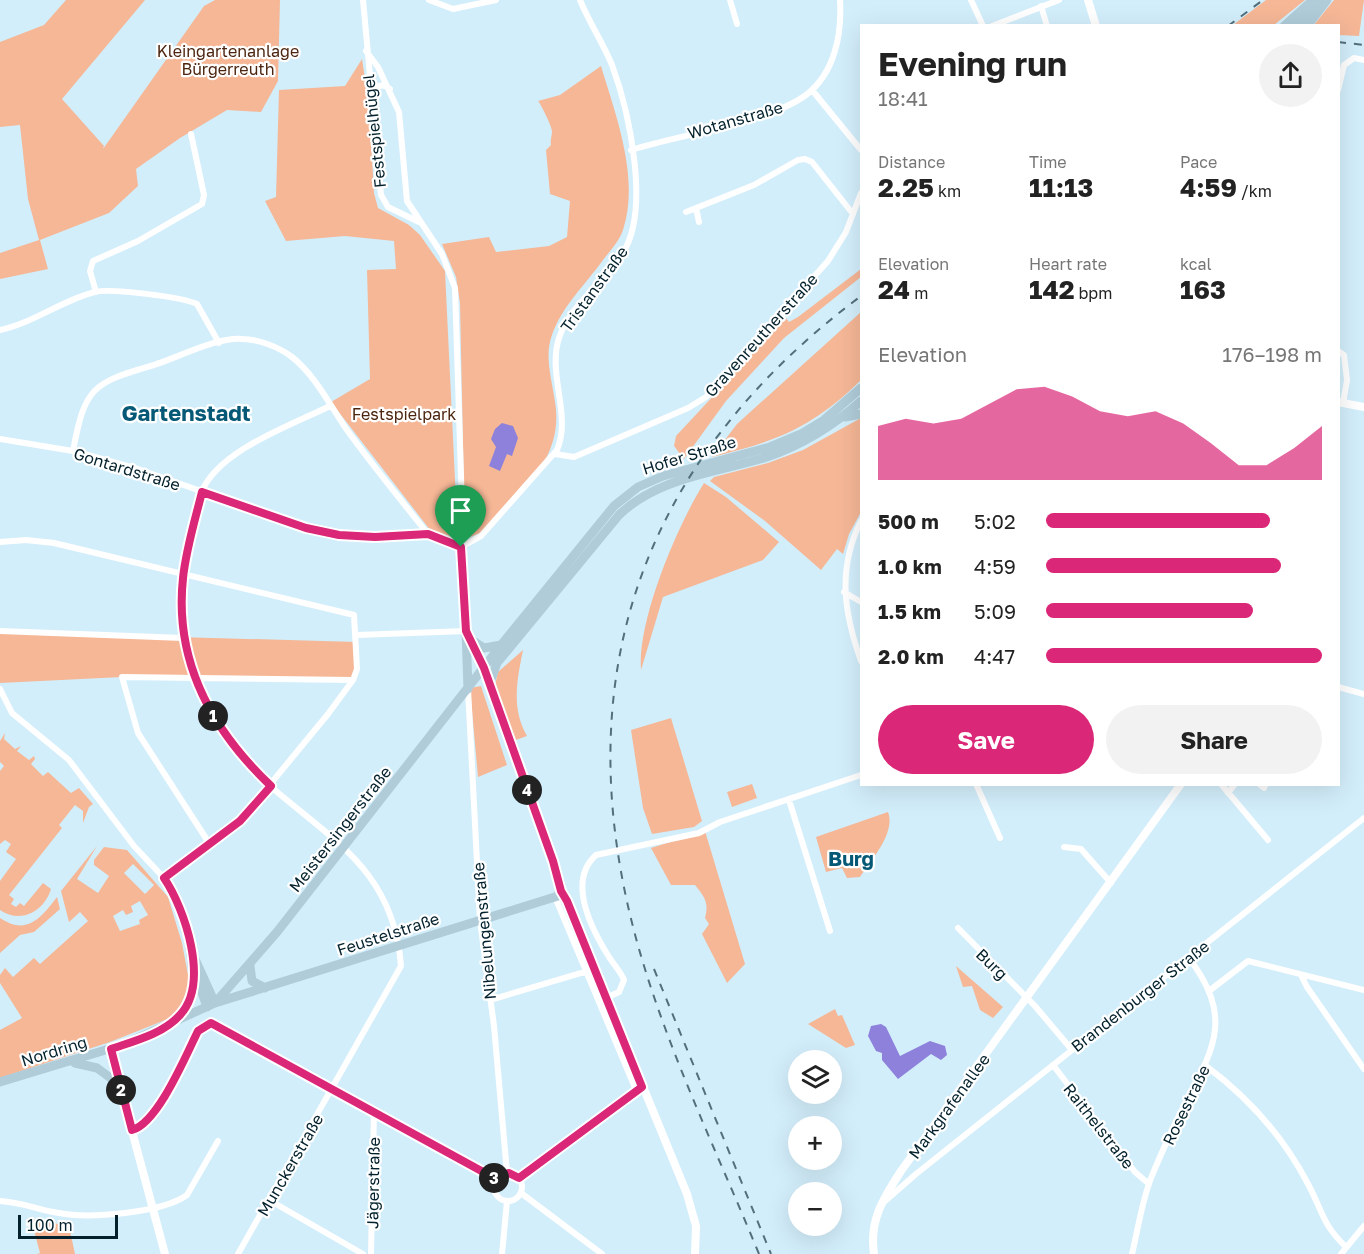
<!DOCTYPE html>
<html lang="en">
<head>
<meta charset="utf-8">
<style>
	:root { --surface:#fff; --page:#f2f2f2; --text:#222; --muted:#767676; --accent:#db2777 }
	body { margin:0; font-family:"Golos Text",sans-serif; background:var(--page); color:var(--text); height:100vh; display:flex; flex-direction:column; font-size:22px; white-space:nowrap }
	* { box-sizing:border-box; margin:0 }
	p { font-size:20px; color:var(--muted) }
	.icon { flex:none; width:33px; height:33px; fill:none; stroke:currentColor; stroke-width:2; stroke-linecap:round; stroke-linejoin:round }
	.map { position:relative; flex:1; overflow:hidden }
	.sheet { position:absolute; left:860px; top:24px; width:480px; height:762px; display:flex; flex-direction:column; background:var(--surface); border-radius:0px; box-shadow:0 6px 24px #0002 }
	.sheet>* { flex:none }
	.tools { position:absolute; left:788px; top:1050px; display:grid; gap:12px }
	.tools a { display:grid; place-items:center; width:54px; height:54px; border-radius:50%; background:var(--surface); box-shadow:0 6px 24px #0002; font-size:30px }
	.scale { position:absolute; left:18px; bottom:15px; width:100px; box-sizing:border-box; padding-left:6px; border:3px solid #03212d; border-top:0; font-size:16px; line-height:21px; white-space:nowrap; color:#03212d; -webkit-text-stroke:4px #fff; paint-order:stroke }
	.pin { position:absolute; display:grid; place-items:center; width:51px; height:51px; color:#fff; margin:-62px -26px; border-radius:50% 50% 50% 0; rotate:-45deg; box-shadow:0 0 6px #0007 }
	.pin .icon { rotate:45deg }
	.km { position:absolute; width:30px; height:30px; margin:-15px; border-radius:50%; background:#222; color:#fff; font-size:16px; line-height:30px; text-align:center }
	.round { display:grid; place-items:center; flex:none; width:63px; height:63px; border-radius:32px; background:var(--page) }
	.head { display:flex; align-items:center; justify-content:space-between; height:102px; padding:0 18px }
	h1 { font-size:33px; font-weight:700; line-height:45px }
	.stats { display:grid; grid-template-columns:repeat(3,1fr); gap:9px; height:102px; padding:6px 18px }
	.stats div { display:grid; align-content:center }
	.stats b { font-size:26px; font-weight:700 }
	.stats small { font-size:16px; font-weight:400 }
	.stats p { font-size:16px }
	.chart { height:168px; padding:12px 18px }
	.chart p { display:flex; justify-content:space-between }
	.chart svg { width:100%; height:108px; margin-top:6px; fill:var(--accent); opacity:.7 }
	.button { display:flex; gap:12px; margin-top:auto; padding:12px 18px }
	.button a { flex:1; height:69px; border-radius:36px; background:var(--accent); color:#fff; font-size:24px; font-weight:700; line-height:69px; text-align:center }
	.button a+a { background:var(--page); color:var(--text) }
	ul { padding:0 18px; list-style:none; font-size:20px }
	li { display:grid; grid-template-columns:96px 72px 1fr; align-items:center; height:45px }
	li i { height:15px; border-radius:8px; background:var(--accent) }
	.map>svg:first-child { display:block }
</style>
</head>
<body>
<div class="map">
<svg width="1364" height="1254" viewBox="0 0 1364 1254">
	<rect width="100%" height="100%" fill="#d3eefb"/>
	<path fill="#f5b796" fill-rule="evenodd" d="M 66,0 L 145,0 L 62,99 L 104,146 L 103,149 L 204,6 L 215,0 L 280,0 L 278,81 L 261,112 L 227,110 L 180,138 L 136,169 L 138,186 L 109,213 L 40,240 L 48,269 L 0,279 L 0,253 L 39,240 L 28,199 L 20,125 L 0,127 L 0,42 L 44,25 Z
		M 1266,0 L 1305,0 L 1274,25 L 1233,25 Z
		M 1334,0 L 1364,0 L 1359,36 L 1338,35 L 1338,26 L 1313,26 Z
		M 362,59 L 369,106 L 374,193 L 378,208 L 409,225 L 420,235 L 445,271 L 458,542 L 434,535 L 331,402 L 370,379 L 367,270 L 396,269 L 394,241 L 345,236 L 286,241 L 265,201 L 276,197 L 279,90 L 345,86 Z
		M 601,66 C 616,116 640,178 623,230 C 620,240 610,251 603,260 C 586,284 562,306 552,335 C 544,356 552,380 555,402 C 565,461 517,495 480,533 L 465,539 L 460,303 L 456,277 L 442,244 L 489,237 L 496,252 L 549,246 L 567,237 L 570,201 L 550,194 L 546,150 L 551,145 C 550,140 552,136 552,131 C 552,127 541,104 538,101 L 560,95 Z
		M 861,269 L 861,277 L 784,338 L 726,401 L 684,459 L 674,446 L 676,436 L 786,318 L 789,322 L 798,317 Z
		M 861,312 L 861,380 C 812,428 777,441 712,457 L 737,424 Z
		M 861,418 L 861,512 L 849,534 L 843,554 L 837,549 L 821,570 L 765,521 L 710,481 L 714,477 L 768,463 L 803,450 Z
		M 704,483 L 726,497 L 779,542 L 763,560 L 663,597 L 641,670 C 637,621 677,526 704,483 Z
		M 0,632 L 357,642 L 357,669 L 353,679 L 122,677 L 0,683 Z
		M 523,650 C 517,680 511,708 527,736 L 513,741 L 494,689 L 498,672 Z
		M 481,686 L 507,765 L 478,777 L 470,688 Z
		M 671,718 L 702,821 L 694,827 L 652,834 L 643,808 L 631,730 Z
		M 5,733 L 4,739 L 15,749 L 21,746 L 17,751 L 29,760 L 34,756 L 35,759 L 31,764 L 43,776 L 48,772 L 71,793 L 79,788 L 93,804 L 89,807 L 83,823 L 83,811 L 75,805 L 59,825 L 62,828 L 9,895 L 14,899 L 11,904 L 16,907 L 20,903 L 24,906 L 43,883 L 51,889 C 44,912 20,924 0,910 L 0,881 L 16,859 L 6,852 L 11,844 L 5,840 L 0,844 L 0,771 L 4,766 L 0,762 L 0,741 Z
		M 752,784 L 757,798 L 732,807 L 727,792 Z
		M 888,812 C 896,833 871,860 860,877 L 847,878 L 842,868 L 826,872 L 816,837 Z
		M 705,831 L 745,964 L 727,983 L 702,934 L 709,924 L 705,918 C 709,903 705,897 695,885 L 671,885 L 651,848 Z
		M 97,846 L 77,879 L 98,893 L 109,876 L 94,865 L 94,860 L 104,847 L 127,850 L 168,897 L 182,943 L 188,975 L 189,997 L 173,1017 L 110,1042 L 0,1078 L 0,1030 L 22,1018 L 0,983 L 0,975 L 5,968 L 13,977 L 34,958 L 40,964 L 88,921 L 80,912 L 69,922 L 61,891 ZM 133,864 L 154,885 L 145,894 L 124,873 ZM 140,901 L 148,915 L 139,920 L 140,924 L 120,931 L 113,916 L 123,910 L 126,915 L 133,912 L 131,906 Z
		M 57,897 L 60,909 L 34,932 L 20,935 L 0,953 L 0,918 C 27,936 41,918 57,897 Z
		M 956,966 L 1003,1007 L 993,1018 L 980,1010 L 972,986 L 963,987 Z
		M 835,1009 L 838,1016 L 842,1015 L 855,1045 L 846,1048 L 808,1024 Z
		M 31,1219 L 69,1226 L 75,1254 L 37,1254 L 40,1253 Z"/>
	<path fill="#8e81dc" d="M 502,423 L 513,426 L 518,438 L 512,456 L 507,454 L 500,471 L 489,466 L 496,447 L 491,439 L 495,429 Z
		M 881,1024 L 886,1027 L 900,1056 L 930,1041 L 945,1046 L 947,1055 L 941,1060 L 931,1054 L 898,1079 L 882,1060 L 882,1053 L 876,1051 L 868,1036 L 871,1026 Z"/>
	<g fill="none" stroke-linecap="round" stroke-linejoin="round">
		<path stroke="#fff" stroke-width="6" d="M 363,0 L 381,195 L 388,207 L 419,222
			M 429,0 L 453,9 L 496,0
			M 730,0 L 737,24
			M 971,0 L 983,26
			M 1041,6 L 1047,26
			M 992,26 L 1059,0
			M 371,88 L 384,85 L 390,89
			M 812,90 L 861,150
			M 1338,90 L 1344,65 L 1354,58 L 1364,60
			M 631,150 C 678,135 770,122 806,95 C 835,73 842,34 840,0
			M 696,208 L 699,222
			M 686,212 L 754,185 L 798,160 L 805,159 L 812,162 L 853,214
			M 96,292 L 90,271 L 93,261 L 138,241 L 202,204 L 204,195 L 191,134
			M 0,330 C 34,323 62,300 95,292 C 111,288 182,297 197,304 L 219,343
			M 1338,351 L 1344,355 L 1347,380 L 1343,403
			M 0,439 L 73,451 L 138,469 L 306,528 L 339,535 L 375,537 L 428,534 L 461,547
			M 73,451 C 85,387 92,383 154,365 C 179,357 217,337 242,339 C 258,339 279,347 292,357 C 315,375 331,407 347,430 C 373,466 401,500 428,534
			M 555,454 L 574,457 L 688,408 L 706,397 L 828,261 L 846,232 L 861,193
			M 861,521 C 837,569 844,613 861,661
			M 0,542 L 26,540 L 54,543 L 354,615 L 357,669 L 353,680 L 328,714 L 240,821 L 164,878
			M 461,547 L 481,536 L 557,450 C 572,415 547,375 559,338 C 570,304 606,282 624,251 C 650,207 629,111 612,65 C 603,43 589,22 580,0
			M 844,592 L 861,602
			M 0,631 L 183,638
			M 357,635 L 466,631 L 455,288 L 442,254 L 407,201 L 399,112 L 378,67 L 366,51
			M 1338,687 L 1364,694
			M 0,689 L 12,713 L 69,760 L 134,846 L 164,878 L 174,894 L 189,941
			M 468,689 L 480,920 L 494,1026 L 507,1173
			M 976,784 L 1000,838
			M 1221,784 L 1268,840
			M 1259,784 L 1264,788 L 1266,784
			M 1228,793 L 1235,784
			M 789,800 L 830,931
			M 209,843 L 138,733 L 122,677 L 353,680
			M 1064,847 L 1081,849 L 1111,883
			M 555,897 L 636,1090
			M 958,928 L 1035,1006 L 1072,1050
			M 1301,975 L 1307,987 L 1364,1069
			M 1209,991 L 1248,961 L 1364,990
			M 606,998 L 619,992 L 624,980 C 621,972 614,965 609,957 C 592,930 566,882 596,855 L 699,833 L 720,822 L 861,775
			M 490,1000 L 594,969
			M 1053,1065 L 1135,1172 L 1149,1184
			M 1206,1066 C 1249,1098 1283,1136 1308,1184 C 1323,1212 1322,1224 1346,1247
			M 132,1130 C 158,1123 185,1055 199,1031 L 211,1023 L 496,1179
			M494 1187a14 14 0 1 1 28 0a14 14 0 1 1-28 0Z
			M 519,1178 L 639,1089
			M 521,1193 L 602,1254
			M 269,1200 L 363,1254
			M 0,1201 C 21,1202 39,1210 59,1213 C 89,1219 162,1213 187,1195 L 218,1141
			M 884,1202 L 916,1174 L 1364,818
			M 238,1254 L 401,966 C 394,872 334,841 270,786 C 206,729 168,645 187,559 C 191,538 194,513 201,493 C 218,450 292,425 330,406
			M 371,1254 L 374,1112
			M 502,1254 L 507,1201
			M 1132,1254 C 1138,1229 1142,1201 1151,1178 C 1161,1154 1172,1129 1184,1106 C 1214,1048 1234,1018 1189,958
			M 1341,1254 L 1364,1226"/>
		<path stroke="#fff" stroke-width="8" d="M 1088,0 L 1096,26
			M 1338,402 L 1364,407
			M 561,891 L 567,901 L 687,1194 L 696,1226 L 695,1254
			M 110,1049 L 165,1254
			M 874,1254 C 869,1220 883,1199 901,1171 L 1181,784"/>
		<path stroke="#b0ccd9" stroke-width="9" d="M 1284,26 L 1313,0
			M 1296,26 L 1320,0
			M 1307,26 L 1327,0
			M 845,417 L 861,414
			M 466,631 L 468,689
			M 473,641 L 484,648 L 501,645
			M 490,682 L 497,663 L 619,515 C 658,477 716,473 767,457 C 803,445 833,426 861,401
			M 195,959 L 215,1003
			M 250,966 L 252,981 L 265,988
			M 197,978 L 207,1007
			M 215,1003 L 277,932 L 502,644 L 614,506 L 638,487 L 663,476 L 770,447 L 801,434 L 824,420 L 861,388
			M 173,1021 C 200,998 193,972 189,941
			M 75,1063 L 97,1068 L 120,1085
			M 0,1082 L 122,1045 L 215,1003 L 558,896 L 561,885 L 553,861 L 484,668 L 466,631"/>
		<path stroke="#526f7c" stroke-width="2" stroke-dasharray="8 8" stroke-linecap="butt" d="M 1228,26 L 1263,0
			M 1338,42 L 1364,45
			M 654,969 L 771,1254
			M 759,1254 C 718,1154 669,1054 639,949 C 563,682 639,462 861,296"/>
	</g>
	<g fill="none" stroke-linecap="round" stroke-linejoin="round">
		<g stroke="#fff" stroke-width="12">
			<path id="route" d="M 202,492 L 306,528 L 339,535 L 375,537 L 428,534 L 461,547 L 466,631 L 484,668 L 553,861 L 561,891 L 567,901 L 642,1087 L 519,1178 L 509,1173 L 496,1179 L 211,1023 L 198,1031 C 186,1055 158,1123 132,1130 L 111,1049 C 134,1041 163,1034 180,1015 C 210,983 185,909 164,878 L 240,821 L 271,786 C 212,730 174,661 183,578 C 186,549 195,520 202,492 Z"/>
		</g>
		<use href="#route" stroke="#db2777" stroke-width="8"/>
	</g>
	<g text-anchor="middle" stroke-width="4.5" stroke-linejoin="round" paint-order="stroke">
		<g font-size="16" fill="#4b250f" stroke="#fff">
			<text x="228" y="57">Kleingartenanlage<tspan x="228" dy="18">Bürgerreuth</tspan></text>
			<text x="404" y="420">Festspielpark</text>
		</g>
		<g font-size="16" fill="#03212d" stroke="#fff">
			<text transform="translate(735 120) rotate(-16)" y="6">Wotanstraße</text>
			<text transform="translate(374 131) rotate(-96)" y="6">Festspielhügel</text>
			<text transform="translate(594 289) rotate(-54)" y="6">Tristanstraße</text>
			<text transform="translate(761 335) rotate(-48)" y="6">Gravenreutherstraße</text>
			<text transform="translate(689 455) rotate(-17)" y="6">Hofer Straße</text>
			<text transform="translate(127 469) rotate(17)" y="6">Gontardstraße</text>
			<text transform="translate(340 829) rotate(-52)" y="6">Meistersingerstraße</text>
			<text transform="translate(484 931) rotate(-95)" y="6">Nibelungenstraße</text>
			<text transform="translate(388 934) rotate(-18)" y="6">Feustelstraße</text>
			<text transform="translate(992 964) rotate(44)" y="6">Burg</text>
			<text transform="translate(1140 996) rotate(-38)" y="6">Brandenburger Straße</text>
			<text transform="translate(54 1051) rotate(-17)" y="6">Nordring</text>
			<text transform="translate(1186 1105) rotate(-64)" y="6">Rosestraße</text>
			<text transform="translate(949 1106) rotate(-54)" y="6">Markgrafenallee</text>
			<text transform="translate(1099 1126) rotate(52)" y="6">Raithelstraße</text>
			<text transform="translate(290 1165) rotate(-60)" y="6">Munckerstraße</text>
			<text transform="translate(373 1183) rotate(-89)" y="6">Jägerstraße</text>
		</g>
		<g font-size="20" font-weight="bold" fill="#055976" stroke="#fff">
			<text x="851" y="866">Burg</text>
		</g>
		<g font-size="22" font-weight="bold" fill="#055976" stroke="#fff">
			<text x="186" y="421">Gartenstadt</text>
		</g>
	</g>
</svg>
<div class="tools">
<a><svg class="icon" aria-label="layers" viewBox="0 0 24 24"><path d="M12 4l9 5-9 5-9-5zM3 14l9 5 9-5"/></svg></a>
<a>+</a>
<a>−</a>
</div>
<div class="scale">100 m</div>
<div class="pin" style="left:461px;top:547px;background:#1e9e55"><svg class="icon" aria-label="arrive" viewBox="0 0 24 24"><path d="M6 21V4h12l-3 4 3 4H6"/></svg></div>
<b class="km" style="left:213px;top:716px">1</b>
<b class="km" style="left:121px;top:1090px">2</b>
<b class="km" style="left:494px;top:1178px">3</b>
<b class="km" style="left:527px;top:790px">4</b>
<section class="sheet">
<div class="head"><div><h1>Evening run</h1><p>18:41</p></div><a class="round"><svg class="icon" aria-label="share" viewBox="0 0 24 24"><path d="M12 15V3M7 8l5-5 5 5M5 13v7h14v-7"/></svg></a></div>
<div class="stats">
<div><p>Distance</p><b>2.25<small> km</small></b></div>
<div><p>Time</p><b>11:13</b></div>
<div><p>Pace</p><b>4:59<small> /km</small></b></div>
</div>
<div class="stats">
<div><p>Elevation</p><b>24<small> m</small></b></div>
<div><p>Heart rate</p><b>142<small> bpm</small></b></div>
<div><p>kcal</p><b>163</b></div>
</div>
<div class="chart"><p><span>Elevation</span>176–198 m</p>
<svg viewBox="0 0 160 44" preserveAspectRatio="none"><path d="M0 44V22L10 19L20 21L30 19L40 13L50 7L60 6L70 10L80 16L90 18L100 16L110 21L120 29L130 38L140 38L150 31L160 22V44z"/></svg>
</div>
<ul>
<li><b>500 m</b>5:02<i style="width:81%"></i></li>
<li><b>1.0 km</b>4:59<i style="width:85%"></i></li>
<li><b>1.5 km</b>5:09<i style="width:75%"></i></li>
<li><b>2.0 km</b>4:47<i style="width:100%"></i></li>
</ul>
<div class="button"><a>Save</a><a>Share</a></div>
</section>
</div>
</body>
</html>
